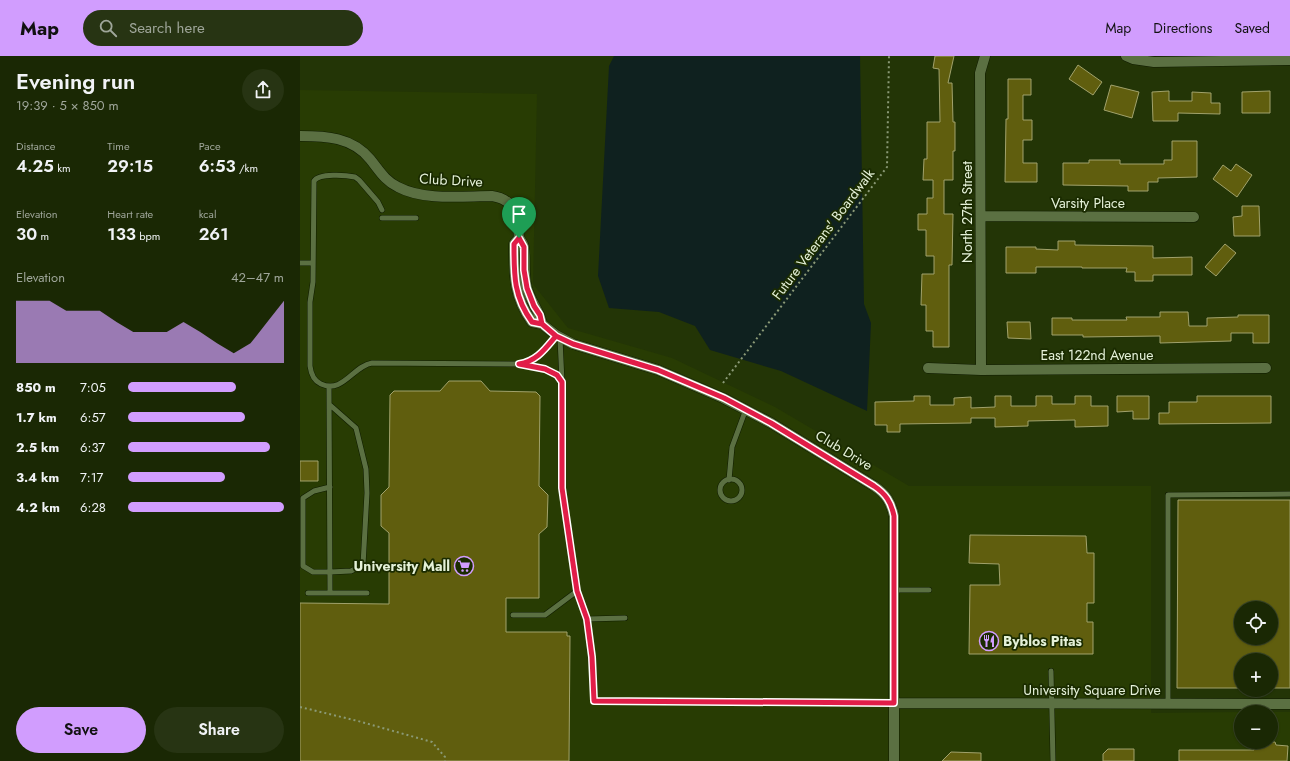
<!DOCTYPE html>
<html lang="en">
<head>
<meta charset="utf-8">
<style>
	:root { --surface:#1a2804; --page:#273413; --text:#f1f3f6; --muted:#9fa69a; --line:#384426; --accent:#d19dfe }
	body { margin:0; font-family:Jost,sans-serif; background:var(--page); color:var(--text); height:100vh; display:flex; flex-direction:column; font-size:15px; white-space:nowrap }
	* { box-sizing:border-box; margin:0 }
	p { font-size:13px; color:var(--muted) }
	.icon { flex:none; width:22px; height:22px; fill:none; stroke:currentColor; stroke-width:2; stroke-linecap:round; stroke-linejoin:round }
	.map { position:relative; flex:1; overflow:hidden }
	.drawer { display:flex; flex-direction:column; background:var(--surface); width:300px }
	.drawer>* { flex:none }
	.tools { position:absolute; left:934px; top:545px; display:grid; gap:8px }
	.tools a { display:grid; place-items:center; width:44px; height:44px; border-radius:50%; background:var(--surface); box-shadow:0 1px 3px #0004,0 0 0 1px var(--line); font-size:20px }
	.pin { position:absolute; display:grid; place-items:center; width:34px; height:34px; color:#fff; margin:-41px -17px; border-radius:50% 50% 50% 0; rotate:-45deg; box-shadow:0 0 4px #0007 }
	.pin .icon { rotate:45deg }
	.round { display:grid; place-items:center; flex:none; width:42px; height:42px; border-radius:21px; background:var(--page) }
	.headline { display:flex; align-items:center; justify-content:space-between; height:68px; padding:0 16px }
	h1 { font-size:22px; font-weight:600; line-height:30px }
	.stats { display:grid; grid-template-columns:repeat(3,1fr); gap:6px; height:68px; padding:4px 16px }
	.stats div { display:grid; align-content:center }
	.stats b { font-size:17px; font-weight:600 }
	.stats small { font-size:11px; font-weight:400 }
	.stats p { font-size:11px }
	.chart { height:112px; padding:8px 16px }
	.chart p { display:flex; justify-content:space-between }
	.chart svg { width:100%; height:72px; margin-top:4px; fill:var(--accent); opacity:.7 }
	.button { display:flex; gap:8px; margin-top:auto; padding:8px 16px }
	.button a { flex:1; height:46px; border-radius:24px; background:var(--accent); color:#111; font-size:16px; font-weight:600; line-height:46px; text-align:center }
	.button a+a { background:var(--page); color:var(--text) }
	ul { padding:0 16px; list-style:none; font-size:13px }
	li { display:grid; grid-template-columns:64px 48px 1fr; align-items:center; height:30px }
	li i { height:10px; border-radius:5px; background:var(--accent) }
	header { display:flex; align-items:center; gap:24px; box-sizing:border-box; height:56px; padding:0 20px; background:var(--accent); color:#111 }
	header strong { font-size:19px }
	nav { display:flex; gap:22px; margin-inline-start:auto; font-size:14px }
	.search { width:280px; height:36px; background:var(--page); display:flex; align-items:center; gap:10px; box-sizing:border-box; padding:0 14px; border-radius:22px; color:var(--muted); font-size:15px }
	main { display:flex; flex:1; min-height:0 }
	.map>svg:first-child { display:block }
</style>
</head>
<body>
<header>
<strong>Map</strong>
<div class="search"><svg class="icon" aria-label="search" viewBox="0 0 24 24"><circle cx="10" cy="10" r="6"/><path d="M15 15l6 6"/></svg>Search here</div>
<nav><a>Map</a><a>Directions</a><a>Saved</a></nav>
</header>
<main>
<section class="drawer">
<div class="headline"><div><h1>Evening run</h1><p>19:39 · 5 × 850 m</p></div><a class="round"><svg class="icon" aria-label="share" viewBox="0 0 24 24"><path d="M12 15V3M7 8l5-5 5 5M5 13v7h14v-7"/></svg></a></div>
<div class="stats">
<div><p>Distance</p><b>4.25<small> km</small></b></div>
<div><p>Time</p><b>29:15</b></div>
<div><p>Pace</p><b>6:53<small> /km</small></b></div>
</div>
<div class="stats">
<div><p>Elevation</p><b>30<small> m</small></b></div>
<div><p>Heart rate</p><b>133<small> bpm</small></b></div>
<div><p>kcal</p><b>261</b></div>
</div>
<div class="chart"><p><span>Elevation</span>42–47 m</p>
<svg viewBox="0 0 160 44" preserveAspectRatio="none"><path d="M0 44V6L10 6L20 6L30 12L40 12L50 12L60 19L70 25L80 25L90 25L100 19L110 25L120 32L130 38L140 32L150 19L160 6V44z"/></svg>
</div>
<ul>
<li><b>850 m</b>7:05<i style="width:69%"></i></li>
<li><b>1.7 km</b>6:57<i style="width:75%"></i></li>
<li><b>2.5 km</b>6:37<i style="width:91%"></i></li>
<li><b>3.4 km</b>7:17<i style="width:62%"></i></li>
<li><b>4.2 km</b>6:28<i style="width:100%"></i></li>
</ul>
<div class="button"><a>Save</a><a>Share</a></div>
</section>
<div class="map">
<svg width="990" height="705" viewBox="0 0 990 705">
	<rect width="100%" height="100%" fill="#233506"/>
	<path fill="#283c03" d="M 0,34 L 237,38 L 233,228 L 268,272 L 372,302 L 475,351 L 609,430 L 851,430 L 851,657 L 941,656 L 941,686 L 971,686 L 971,656 L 990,656 L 990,705 L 0,705 Z"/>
	<path fill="#0f211f" d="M 314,0 L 560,0 L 564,248 L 571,267 L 567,355 L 481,315 L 410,294 L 395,270 L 359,256 L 309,252 L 298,220 L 309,10 Z"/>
	<path fill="#605e0e" stroke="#a1a26c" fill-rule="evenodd" d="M 635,0 L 654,0 L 648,27 L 652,27 L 653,66 L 655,66 L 655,95 L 653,95 L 653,124 L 644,124 L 644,158 L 653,158 L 652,209 L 649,209 L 649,291 L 633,291 L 633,275 L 626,275 L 626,249 L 621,249 L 622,218 L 634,218 L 634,200 L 626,200 L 626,174 L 618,174 L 618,158 L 627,158 L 627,142 L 633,142 L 633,124 L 623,124 L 624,103 L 627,103 L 627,66 L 640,66 L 639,13 L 633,12 Z
		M 778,9 L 802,26 L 793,39 L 769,23 Z
		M 708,23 L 731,23 L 731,39 L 723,39 L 723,64 L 732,64 L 732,84 L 723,84 L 723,107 L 737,107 L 737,126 L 705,126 L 706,63 L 708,63 Z
		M 811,29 L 839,36 L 832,62 L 804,54 Z
		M 869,35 L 869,45 L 892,45 L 892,36 L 911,37 L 911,47 L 920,47 L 920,58 L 878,57 L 878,65 L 853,65 L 852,36 Z
		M 970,35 L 970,57 L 942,57 L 942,36 Z
		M 872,85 L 897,85 L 897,121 L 858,122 L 858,126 L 848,126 L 848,135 L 828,135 L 828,130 L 763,129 L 763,107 L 789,107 L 789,104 L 820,104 L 820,108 L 864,108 L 864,104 L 872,104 Z
		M 936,108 L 952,119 L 937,141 L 913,123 L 923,109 L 931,115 Z
		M 942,150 L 959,150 L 960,180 L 934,180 L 933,161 L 942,160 Z
		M 758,185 L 775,185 L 775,189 L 853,190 L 853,202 L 892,201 L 892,219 L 853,219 L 853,225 L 835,225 L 835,216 L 826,216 L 827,212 L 782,212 L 782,211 L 736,211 L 736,217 L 706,217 L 706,191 L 736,191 L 736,193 L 758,194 Z
		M 925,188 L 936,197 L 916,220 L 905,211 Z
		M 860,256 L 888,256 L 889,270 L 907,270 L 907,262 L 938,261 L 938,259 L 969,259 L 969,287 L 953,287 L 953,277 L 931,277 L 931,285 L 860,287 L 860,280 L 783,281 L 783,279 L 752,279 L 752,262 L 772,262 L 772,264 L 827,264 L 826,261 L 860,261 Z
		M 707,266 L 730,266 L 731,283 L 708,282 Z
		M 149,325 L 181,325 L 190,335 L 236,336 L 240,340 L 239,430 L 248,439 L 247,471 L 239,478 L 239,542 L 206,542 L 206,576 L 267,576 L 267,580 L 270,580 L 269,705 L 0,705 L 0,547 L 89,548 L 89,477 L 81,470 L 81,439 L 89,431 L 90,339 L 94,335 L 140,335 Z
		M 614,340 L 630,340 L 630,349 L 654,349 L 654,342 L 671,341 L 671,352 L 695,351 L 695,340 L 711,340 L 711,350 L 736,350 L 736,340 L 752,340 L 752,348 L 775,348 L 775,340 L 791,340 L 791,350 L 808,350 L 808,370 L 775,371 L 775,364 L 728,365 L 728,370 L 695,371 L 695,362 L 671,362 L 671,367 L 600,368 L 600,376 L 587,376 L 587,369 L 575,369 L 575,346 L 614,345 Z
		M 817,340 L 849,340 L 849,363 L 833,363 L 833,355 L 817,356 Z
		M 897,340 L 971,340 L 971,367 L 859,368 L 859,357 L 869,357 L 869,346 L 897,346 Z
		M 0,405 L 18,405 L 18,425 L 0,425 Z
		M 878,444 L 990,444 L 990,632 L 971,632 L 971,604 L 941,604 L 941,632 L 877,632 ZM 941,552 L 971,552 L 971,582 L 941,582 Z
		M 670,479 L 786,480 L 787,497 L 794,497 L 794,547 L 787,547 L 787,566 L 793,566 L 793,598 L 669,598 L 670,529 L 700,529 L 699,508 L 669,507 Z
		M 954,686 L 975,686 L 976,689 L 988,690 L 987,705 L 879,705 L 879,694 L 954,694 Z
		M 808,693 L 834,693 L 834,705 L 803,705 L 803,698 Z
		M 651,696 L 681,697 L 681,705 L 642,705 Z"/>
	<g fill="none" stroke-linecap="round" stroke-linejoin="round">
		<g stroke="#0f1b00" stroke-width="6">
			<path id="service" d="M 82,154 L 78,146 L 59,124 L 55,121 C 46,119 19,117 14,125 L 13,226 L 10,246 L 10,310 C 11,318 14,325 21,328 C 43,338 53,310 72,307 L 219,308 C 237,305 245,293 256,279
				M 82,162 L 116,162
				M 0,207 L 13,207
				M 222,308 C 236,311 253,312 261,325
				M 29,330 L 30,537 L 67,537
				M 30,349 L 56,372 L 66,413 L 67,437 L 63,509 L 51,515 L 30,516 L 13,516 L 3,510 L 3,442 L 14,435 L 30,431
				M420 434a11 11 0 1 1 22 0a11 11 0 1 1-22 0Z
				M 429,424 L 432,391 L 446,353
				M 594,534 L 629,534
				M 277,535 L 287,563 L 292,601 L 294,645 L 594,647
				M 8,537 L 30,537
				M 213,559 L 245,559 L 277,535 L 262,432 L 262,326 L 260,282
				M 287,563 L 325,562
				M 751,615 L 753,705
				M 868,648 L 868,439 L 990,438"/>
		</g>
		<g stroke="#0f1b00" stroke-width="11">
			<path id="minor" d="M 826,0 L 833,3 L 854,6 L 990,4
				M 0,80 C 26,80 52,81 70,103 C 79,114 85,125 98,131 C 124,145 164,140 192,140 C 206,142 217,151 218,165 C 219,170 218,176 219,181 C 220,185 224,187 224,192 C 226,205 223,218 227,232 C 230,245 240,255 242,268
				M 681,160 L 894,161
				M 219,182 L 214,188 L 214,191 C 214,220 214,241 232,266 L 242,268 L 256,279 L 273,288 L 358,314 L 423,342 L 471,367 L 574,430 C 586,438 591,446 594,460 L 594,705
				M 628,312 L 681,314 L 966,312
				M 681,314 L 680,17 L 685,0
				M 594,647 L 990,648"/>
		</g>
		<path stroke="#8b9a77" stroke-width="2" stroke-dasharray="2 3" stroke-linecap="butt" d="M 423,327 L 587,111 L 589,0
			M 0,651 L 58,665 L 132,686 L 145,701 L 145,705"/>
		<use href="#service" stroke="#5b7042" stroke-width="5"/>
		<use href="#minor" stroke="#5b7042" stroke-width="10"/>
	</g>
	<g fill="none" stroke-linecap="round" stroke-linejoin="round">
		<g stroke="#fff" stroke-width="8">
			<path id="route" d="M 219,182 L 224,191 L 224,214 L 227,232 L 234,250 L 240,259 L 242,268 L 256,280 C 245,293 237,305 219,308 L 245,313 L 257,319 L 262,326 L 262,432 L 277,535 L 287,563 L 292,601 L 294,645 L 594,647 L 594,460 C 591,446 586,438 574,430 L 471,367 L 424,342 L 358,314 L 273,288 L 256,280 L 242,268 L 232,266 C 214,241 214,220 214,191 L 214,188 L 219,182"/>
		</g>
		<use href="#route" stroke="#e11d48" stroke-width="5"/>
	</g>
	<defs>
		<g id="supermarket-ring" transform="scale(1)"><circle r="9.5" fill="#1a2b00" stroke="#d19dfe" stroke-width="1.5"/><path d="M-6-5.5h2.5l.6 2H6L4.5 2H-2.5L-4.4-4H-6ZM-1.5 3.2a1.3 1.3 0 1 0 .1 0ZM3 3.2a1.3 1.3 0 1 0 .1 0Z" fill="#d19dfe"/></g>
		<g id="restaurant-ring" transform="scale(1)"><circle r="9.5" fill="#1a2b00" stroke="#d19dfe" stroke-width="1.5"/><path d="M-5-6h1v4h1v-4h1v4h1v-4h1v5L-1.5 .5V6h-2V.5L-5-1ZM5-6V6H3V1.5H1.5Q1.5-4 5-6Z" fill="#d19dfe"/></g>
	</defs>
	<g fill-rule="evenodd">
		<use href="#supermarket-ring" x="164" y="510"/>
		<use href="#restaurant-ring" x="689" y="585"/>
	</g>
	<g text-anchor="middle" stroke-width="3.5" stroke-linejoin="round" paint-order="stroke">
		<g font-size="14" fill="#e5f1d8" stroke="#1a2b00">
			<text transform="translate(151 124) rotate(3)" y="5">Club Drive</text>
			<text x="788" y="152">Varsity Place</text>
			<text transform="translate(667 156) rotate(-90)" y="5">North 27th Street</text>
			<text transform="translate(523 178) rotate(-53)" y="5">Future Veterans' Boardwalk</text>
			<text x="797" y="304">East 122nd Avenue</text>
			<text transform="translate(544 394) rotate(31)" y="5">Club Drive</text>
			<text x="792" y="639">University Square Drive</text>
		</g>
		<g font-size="14" font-weight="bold" fill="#e5f1d8" stroke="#1a2b00" text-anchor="end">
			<text x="150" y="515">University Mall</text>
			<text x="703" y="590" text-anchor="start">Byblos Pitas</text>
		</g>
	</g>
</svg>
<div class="tools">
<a><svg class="icon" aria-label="locate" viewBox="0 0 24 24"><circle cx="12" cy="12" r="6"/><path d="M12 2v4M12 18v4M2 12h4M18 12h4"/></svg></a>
<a>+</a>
<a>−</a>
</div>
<div class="pin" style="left:219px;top:182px;background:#1e9e55"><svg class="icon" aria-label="arrive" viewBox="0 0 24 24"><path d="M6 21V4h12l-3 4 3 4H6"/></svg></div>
</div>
</main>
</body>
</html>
